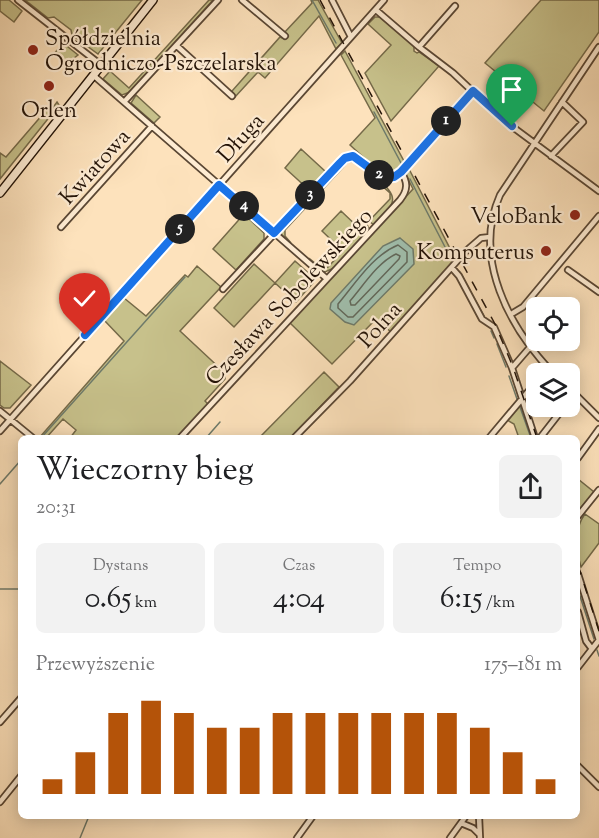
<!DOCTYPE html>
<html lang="pl">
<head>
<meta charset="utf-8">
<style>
	:root { --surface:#fff; --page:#f2f2f2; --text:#202124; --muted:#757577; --accent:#b45309 }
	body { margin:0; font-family:"Sorts Mill Goudy",serif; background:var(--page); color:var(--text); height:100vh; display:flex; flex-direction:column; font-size:22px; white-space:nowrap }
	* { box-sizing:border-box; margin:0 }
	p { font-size:20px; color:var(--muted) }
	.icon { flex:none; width:33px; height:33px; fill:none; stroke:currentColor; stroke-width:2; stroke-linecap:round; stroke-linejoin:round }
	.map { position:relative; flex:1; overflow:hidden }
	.details { position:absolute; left:18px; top:435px; width:562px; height:384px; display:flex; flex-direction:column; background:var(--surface); border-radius:9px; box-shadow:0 3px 15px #0003 }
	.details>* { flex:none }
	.tools { position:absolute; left:526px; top:297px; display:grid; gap:12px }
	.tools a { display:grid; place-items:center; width:54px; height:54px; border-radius:9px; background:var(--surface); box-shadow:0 3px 15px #0003; font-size:30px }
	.pin { position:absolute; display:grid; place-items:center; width:51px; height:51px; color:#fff; margin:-62px -26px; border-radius:50% 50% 50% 0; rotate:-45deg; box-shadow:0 0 6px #0007 }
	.pin .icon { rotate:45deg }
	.km { position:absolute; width:30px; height:30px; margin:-15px; border-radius:50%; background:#222; color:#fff; font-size:16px; line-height:30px; text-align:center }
	.round { display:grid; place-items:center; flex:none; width:63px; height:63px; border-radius:9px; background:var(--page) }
	.overview { display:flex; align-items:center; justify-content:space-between; height:102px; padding:0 18px }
	h1 { font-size:33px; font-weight:600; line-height:45px }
	.figures { display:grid; grid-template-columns:repeat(3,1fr); gap:9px; height:102px; padding:6px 18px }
	.figures div { display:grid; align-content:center; border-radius:9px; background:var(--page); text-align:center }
	.figures b { font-size:30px; font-weight:600 }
	.figures small { font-size:16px; font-weight:400 }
	.figures p { font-size:16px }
	.chart { height:168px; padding:12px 18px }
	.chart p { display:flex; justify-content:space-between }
	.chart svg { width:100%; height:108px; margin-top:6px; stroke:var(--accent); stroke-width:6 }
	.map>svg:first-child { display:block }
</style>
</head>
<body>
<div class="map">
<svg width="599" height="838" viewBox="0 0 599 838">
	<rect width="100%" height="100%" fill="#fde2bc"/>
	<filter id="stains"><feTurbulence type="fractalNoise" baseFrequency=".00333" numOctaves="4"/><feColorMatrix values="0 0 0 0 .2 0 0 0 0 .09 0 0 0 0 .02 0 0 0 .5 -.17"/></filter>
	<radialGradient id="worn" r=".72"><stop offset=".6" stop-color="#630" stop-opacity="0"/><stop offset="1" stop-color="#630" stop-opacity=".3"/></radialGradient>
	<path fill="#c7c18b" stroke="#756a49" stroke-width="1.5" d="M 0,0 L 9,0 L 21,10 L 22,11 L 14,22 L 0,11 Z
		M 25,0 L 142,0 L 98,54 L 72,35 L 71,30 L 54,17 L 48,18 Z
		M 209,0 L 213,0 L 130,92 L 122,95 L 103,79 L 110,71 L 129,88 Z
		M 311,0 L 318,0 L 342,43 L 336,49 L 319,16 L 265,78 L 258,72 L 235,97 L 232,91 L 280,37 L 285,39 L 287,36 L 284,33 L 312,3 Z
		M 541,0 L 599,0 L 599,32 L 544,111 L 485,63 Z
		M 375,17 L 380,17 L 414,46 L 414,51 L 417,53 L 419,52 L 439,66 L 391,121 L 365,73 L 391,45 L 368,24 Z
		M 63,43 L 78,55 L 66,64 L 54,54 Z
		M 345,51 L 405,163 L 400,166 L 391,176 L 384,176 L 350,145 L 375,118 L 341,55 Z
		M 136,95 L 160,117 L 154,123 L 131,103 Z
		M 57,102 L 59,105 L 0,179 L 0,153 L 6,157 L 49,107 L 52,109 Z
		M 301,149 L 326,172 L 309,190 L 285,168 Z
		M 352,159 L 358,161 L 371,173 L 370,175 L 354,161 L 348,162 L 285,230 L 285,236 L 291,243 L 282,235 L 280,231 L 347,160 Z
		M 408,167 L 456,260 L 391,332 L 376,319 L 332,364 L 289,322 L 413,189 L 406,175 Z
		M 375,176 C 401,199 396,202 374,225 L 369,221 L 390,199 L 390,193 L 373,178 Z
		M 341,211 L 361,230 L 367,224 L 369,230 L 334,268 L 325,272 L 310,262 L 310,259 L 321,268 L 328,267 L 343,251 L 322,231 Z
		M 244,214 L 264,233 L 264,239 L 236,270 L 213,249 Z
		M 295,261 L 313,277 L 313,283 L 296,302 L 275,283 L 234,327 L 214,308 L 254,264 L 275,283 Z
		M 197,266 L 221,287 L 180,331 L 225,373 L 225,379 L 205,401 L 209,405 L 177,438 L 173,436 L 172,438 L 70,438 L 76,430 L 63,419 L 46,438 L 41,438 L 40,437 L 124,341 L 104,320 L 124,298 L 146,316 L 185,275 L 188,277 Z
		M 0,361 L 31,385 L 10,408 L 4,408 L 0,405 Z
		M 324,372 L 339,387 L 290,438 L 259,438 Z
		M 521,404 L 533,438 L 519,438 L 514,424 L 507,420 Z
		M 578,479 L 594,492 L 580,511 L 578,512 Z
		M 585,514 L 599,524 L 599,543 L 581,567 C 576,550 574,528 585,514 Z"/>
	<path fill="#a0beac" stroke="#6e7a6a" stroke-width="1.5" d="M 400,238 L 413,249 L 414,264 L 354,325 L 345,322 L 330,309 L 331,303 L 383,246 Z"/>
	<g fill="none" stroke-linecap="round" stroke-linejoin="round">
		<path stroke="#62685a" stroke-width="1.5" d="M 398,245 L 407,252 L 407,262 L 353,317 L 348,317 L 338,308 L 338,304 C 355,284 373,255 398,245 Z
			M 396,254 L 400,256 L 399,259 L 355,305 L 351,305 L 350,301 C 363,286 378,262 396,254 Z"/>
		<path stroke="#6e7a6a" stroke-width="1.5" d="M 312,0 L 336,43
			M 374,112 L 401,163
			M 410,179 L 445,247
			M 460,272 L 484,316
			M 491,331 L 494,338
			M 497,344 L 506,367
			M 509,376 L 517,399
			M 520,407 L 531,438
			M 41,438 L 185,277
			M 206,438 L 220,422
			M 0,484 L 21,460
			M 0,589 L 21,589
			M 578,590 L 594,639
			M 597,650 L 599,656
			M 80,838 L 89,816"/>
		<g stroke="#5a4734" stroke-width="8">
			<path id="street" d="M 18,0 L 101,65
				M 242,0 L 285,36
				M 332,0 L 351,37
				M 376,10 L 419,47 L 453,73 L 502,119 L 599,191
				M 177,46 L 232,96
				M 419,47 L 455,6
				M 93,75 L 326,278
				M 124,102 L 218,0
				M 551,156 L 583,122 L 562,102
				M 61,227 L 152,126
				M 452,268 L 459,276 L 482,319 L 494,327 L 512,368 L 535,438
				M 568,270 L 599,292
				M 223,289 L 345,158 L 353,156 L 383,178 L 391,178 L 401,172 L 473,91
				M 513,313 L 523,307 L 599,216
				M 512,368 L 531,346
				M 554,374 C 509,328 472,258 500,195 L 599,47
				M 570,389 L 599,418
				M 0,411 L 33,438
				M 0,431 L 384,0
				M 180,438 L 400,200 C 408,190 408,182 401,172
				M 294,438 L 350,381 L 466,251 L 481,238 L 490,237
				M 489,438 L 537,381
				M 540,438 L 565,406
				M 578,458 L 599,429
				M 578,516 L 599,490
				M 578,574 L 599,640
				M 578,612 L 586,641 L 592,649
				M 578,667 L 599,640
				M 0,722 L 21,698
				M 578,766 L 599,787
				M 0,802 L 21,776
				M 479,816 L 480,838
				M 461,823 L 473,828 L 479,834
				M 297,838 L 313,816
				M 450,838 L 466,816"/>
		</g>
		<g stroke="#231307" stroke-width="10">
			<path id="secondary" d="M 0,193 L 153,0"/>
		</g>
		<use href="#street" stroke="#feecd3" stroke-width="4.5"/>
		<use href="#secondary" stroke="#feecd3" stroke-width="7"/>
		<path stroke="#231307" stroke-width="1.5" stroke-dasharray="10 10" stroke-linecap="butt" d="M 320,0 L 495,324 L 513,367 L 537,438
			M 578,565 L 599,631"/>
	</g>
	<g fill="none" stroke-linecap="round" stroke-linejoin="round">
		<g stroke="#fff" stroke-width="12">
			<path id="route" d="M 85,335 L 219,185 L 274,233 L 340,163 L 345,158 L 353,156 L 383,178 L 394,177 L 401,172 L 473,91 L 512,126"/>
		</g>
		<use href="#route" stroke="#1a73e8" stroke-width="8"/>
	</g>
	<g fill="#8f2418" stroke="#feecd3" stroke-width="2">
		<circle cx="33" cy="50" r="6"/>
		<circle cx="49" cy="86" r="6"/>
		<circle cx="575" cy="215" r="6"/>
		<circle cx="546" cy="251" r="6"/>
	</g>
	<g text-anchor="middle" stroke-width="4.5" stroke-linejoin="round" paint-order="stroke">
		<g font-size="22" fill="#231307" stroke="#feecd3" text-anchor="end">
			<text x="45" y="45" text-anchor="start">Spółdzielnia<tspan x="45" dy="25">Ogrodniczo-Pszczelarska</tspan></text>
			<text x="49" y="117" text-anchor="middle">Orlen</text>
			<text x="563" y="223">VeloBank</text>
			<text x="534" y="259">Komputerus</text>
		</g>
		<g font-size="22" fill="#231307" stroke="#feecd3">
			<text transform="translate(240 137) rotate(-48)" y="8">Długa</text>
			<text transform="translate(94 166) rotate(-48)" y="8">Kwiatowa</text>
			<text transform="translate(288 296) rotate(-47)" y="8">Czesława Sobolewskiego</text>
			<text transform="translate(379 324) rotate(-48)" y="8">Polna</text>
		</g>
	</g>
	<rect width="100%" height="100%" filter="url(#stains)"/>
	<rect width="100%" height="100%" fill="url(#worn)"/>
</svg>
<div class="tools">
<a><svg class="icon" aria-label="locate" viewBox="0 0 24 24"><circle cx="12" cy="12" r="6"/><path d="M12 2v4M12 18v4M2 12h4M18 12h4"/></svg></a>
<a><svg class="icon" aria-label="layers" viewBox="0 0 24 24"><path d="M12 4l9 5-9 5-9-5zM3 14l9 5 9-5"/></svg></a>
</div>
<div class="pin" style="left:512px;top:126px;background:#1e9e55"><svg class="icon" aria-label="arrive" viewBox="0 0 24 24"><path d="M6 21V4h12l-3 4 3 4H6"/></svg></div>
<div class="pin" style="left:85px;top:335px;background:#d93025"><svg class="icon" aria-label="check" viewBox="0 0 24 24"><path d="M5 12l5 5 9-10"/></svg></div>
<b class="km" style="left:446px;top:121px">1</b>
<b class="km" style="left:379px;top:175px">2</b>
<b class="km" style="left:310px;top:195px">3</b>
<b class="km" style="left:244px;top:206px">4</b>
<b class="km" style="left:180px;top:229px">5</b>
<section class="details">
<div class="overview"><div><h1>Wieczorny bieg</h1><p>20:31</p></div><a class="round"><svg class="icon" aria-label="share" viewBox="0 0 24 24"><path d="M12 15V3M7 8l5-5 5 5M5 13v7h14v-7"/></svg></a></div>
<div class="figures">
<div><p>Dystans</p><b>0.65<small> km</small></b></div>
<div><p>Czas</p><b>4:04</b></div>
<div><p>Tempo</p><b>6:15<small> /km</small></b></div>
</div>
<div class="chart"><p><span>Przewyższenie</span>175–181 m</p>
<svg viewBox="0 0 160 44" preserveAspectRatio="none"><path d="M5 44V38M15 44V27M25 44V11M35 44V6M45 44V11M55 44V17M65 44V17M75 44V11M85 44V11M95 44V11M105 44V11M115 44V11M125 44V11M135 44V17M145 44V27M155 44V38"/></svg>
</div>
</section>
</div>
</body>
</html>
